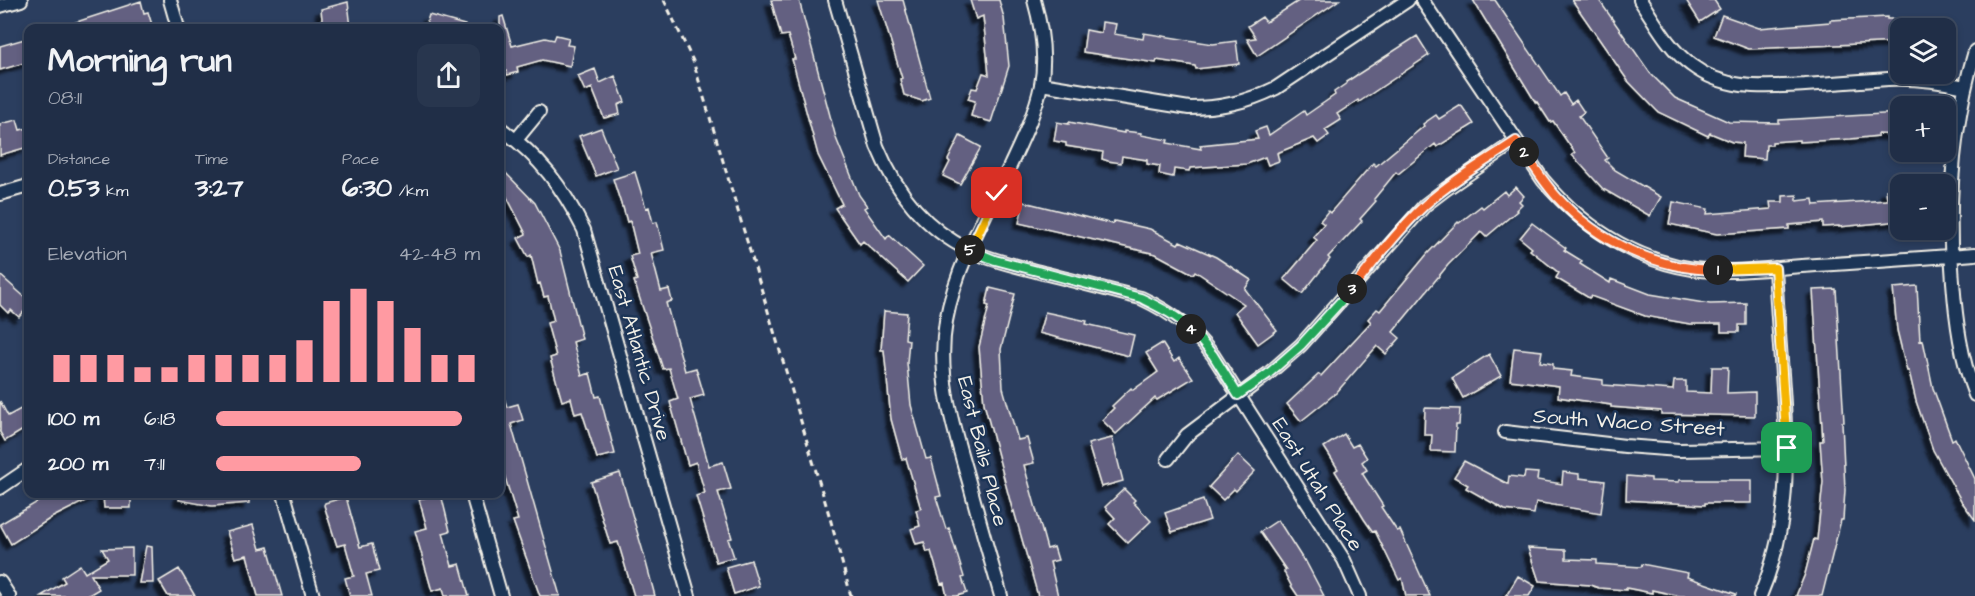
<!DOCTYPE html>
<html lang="en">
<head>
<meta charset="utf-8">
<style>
	:root { --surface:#202e47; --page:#28364e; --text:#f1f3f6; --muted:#a2a8b4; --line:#3d4a60; --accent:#ff9aa2 }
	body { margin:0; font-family:"Architects Daughter",sans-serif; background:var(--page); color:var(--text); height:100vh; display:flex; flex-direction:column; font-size:22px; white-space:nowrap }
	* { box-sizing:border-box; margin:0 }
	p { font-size:20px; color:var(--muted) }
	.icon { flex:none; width:33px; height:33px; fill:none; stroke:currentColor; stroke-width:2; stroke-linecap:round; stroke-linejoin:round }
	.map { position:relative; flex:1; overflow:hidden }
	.sheet { position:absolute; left:24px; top:24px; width:480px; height:474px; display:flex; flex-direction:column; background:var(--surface); border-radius:12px; box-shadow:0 3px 9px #0003,0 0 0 2px var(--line) }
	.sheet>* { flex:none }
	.controls { position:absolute; left:1890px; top:18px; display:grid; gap:12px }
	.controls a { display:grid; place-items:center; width:66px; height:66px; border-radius:12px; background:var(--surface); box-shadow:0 3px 9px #0003,0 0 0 2px var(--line); font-size:30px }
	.pin { position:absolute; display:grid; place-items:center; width:51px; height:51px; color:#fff; margin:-26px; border-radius:12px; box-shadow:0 3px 9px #0006 }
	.km { position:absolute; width:30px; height:30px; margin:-15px; border-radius:50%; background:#222; color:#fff; font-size:16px; line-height:30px; text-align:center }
	.round { display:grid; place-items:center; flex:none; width:63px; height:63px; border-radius:12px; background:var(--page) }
	.headline { display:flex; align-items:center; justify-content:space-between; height:102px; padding:0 24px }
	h1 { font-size:33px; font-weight:800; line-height:45px }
	.metrics { display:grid; grid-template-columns:repeat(3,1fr); gap:9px; height:102px; padding:6px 24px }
	.metrics div { display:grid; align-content:center }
	.metrics b { font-size:26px; font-weight:800 }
	.metrics small { font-size:16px; font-weight:400 }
	.metrics p { font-size:16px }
	.chart { height:168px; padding:12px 24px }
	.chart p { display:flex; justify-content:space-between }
	.chart svg { width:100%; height:108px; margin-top:6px; stroke:var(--accent); stroke-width:6 }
	ul { padding:0 24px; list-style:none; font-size:20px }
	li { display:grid; grid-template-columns:96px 72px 1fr; align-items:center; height:45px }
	li i { height:15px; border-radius:8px; background:var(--accent) }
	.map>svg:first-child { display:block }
</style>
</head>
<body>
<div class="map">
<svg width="1975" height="596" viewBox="0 0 1975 596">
	<defs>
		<filter id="shadow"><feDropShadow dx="-5.5" dy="5.5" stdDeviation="1.5" flood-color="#0009"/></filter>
	</defs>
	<rect width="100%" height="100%" fill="#2b3e5f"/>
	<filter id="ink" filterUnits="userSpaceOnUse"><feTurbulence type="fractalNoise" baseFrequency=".0167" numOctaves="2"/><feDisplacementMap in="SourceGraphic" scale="12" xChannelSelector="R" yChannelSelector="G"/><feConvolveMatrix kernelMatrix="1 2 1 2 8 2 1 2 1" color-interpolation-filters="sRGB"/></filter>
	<g filter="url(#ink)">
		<path fill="#646181" stroke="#f4f1e8" stroke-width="1.5" filter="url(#shadow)" d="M 771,0 L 799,0 L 836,138 L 859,195 L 867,206 L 864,208 L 886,239 L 889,235 L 923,266 L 908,282 L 863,241 L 860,244 L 835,208 L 842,204 L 818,155 L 792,59 L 795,59 L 788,35 L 781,36 Z
			M 878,0 L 903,0 L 930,98 L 922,101 L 904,95 L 900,79 L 902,78 Z
			M 970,0 L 999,0 L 1004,18 L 1009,66 L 991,122 L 971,116 L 975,101 L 968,99 L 972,88 L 977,89 L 983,73 L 989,75 L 983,16 L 976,19 Z
			M 1300,0 L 1339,0 L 1257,56 L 1247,39 L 1256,38 L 1248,26 L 1262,17 L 1266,22 Z
			M 1473,0 L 1495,0 L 1560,96 L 1564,93 L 1571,104 L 1576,100 L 1584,112 L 1579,116 L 1608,158 L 1605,160 L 1615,170 L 1661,197 L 1650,216 L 1603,189 L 1572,155 L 1575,153 L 1553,121 L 1550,122 L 1537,102 L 1536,103 Z
			M 1572,0 L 1599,0 L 1650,73 L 1675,98 L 1729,122 L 1779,123 L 1779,120 L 1900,113 L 1900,135 L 1878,134 L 1878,136 L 1851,139 L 1799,142 L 1799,140 L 1772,142 L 1772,145 L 1766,145 L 1765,159 L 1742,157 L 1743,143 L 1732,142 L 1710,133 L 1708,136 L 1658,112 L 1628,81 Z
			M 1686,0 L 1714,0 L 1720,9 L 1700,22 Z
			M 141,1 L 144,13 L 148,12 L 153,28 L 67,28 L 67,25 Z
			M 348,2 L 351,28 L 323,28 L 321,9 Z
			M 429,15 L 465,25 L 465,28 L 425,28 Z
			M 1722,15 L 1759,28 L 1830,22 L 1830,20 L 1887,17 L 1887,19 L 1900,19 L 1900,42 L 1749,49 L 1714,36 Z
			M 503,16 L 512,46 L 545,38 L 554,40 L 556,35 L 569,38 L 567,45 L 574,46 L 570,66 L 542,60 L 517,67 L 518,72 L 507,75 L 506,71 L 500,73 L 500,17 Z
			M 1102,22 L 1116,24 L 1114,34 L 1143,39 L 1144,33 L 1213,44 L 1236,41 L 1239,64 L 1196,69 L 1195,66 L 1157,60 L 1156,63 L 1083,52 L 1086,30 L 1101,33 Z
			M 1417,36 L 1429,55 L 1359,102 L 1358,100 L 1337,114 L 1341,120 L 1325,130 L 1329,135 L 1318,143 L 1314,138 L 1277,153 L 1279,161 L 1268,165 L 1265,157 L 1247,164 L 1190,168 L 1189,171 L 1174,169 L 1173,177 L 1159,174 L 1160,166 L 1147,164 L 1147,160 L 1122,156 L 1121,163 L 1108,161 L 1102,159 L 1103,152 L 1066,146 L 1066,143 L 1054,141 L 1057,122 L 1069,124 L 1069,122 L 1124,133 L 1124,131 L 1141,133 L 1141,135 L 1168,140 L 1167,143 L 1201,149 L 1200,145 L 1258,139 L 1255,131 L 1266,127 L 1269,135 L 1304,111 L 1306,115 L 1335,95 L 1334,92 L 1347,83 L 1346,82 Z
			M 28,38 L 28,62 L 0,70 L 0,46 Z
			M 595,69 L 600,83 L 615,76 L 625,102 L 618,105 L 620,114 L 604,118 L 592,88 L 585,91 L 578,76 Z
			M 1461,105 L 1474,124 L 1437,147 L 1435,144 L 1398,174 L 1396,172 L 1374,199 L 1376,201 L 1360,219 L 1362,221 L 1328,257 L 1330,259 L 1302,294 L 1284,279 L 1317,240 L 1313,237 L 1324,224 L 1320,221 L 1328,211 L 1330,213 L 1373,163 L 1376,166 L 1424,126 L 1423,124 L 1436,115 L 1439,119 Z
			M 17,120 L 20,130 L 28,128 L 28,147 L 0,155 L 0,124 Z
			M 601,128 L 617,168 L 596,176 L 579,136 Z
			M 960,136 L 981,147 L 960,184 L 943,176 L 950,162 L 948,160 Z
			M 500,167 L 535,203 L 560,251 L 582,339 L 573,342 L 582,376 L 590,373 L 596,397 L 600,396 L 615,454 L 597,458 L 582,412 L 575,414 L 571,398 L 562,401 L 550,358 L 556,356 L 547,323 L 554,321 L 548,296 L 544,297 L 540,283 L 538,284 L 531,255 L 528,257 L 518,238 L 526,234 L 507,197 L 500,205 Z
			M 635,172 L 646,208 L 649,207 L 653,223 L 657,222 L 664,250 L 651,253 L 661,291 L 669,289 L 672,301 L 666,303 L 685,371 L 696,368 L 704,395 L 690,399 L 709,466 L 723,462 L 731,489 L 718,492 L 732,538 L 728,539 L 734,557 L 716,562 L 696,496 L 705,493 L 696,462 L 688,465 L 670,402 L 678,399 L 669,368 L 663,369 L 634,281 L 637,280 L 630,256 L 638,254 L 630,221 L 627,222 L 623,207 L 622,207 L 613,179 Z
			M 1516,187 L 1524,196 L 1519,201 L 1522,204 L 1516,210 L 1517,211 L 1486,237 L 1481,232 L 1448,265 L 1393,332 L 1400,338 L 1386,354 L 1377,346 L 1336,393 L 1301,421 L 1287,404 L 1319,374 L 1321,376 L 1371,322 L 1368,319 L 1377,309 L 1380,311 L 1428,253 L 1458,222 L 1459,223 L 1481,206 L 1483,208 L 1504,191 L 1507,195 Z
			M 1900,189 L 1900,221 L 1839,227 L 1839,226 L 1823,227 L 1823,222 L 1789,225 L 1789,229 L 1717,234 L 1669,224 L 1673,202 L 1708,209 L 1707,214 L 1771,209 L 1770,202 L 1783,202 L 1783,196 L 1797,195 L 1797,201 L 1813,199 L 1814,205 L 1887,200 L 1886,190 Z
			M 1024,202 L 1113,224 L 1114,221 L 1150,229 L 1178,244 L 1180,241 L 1216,257 L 1251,280 L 1245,289 L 1277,330 L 1258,344 L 1235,312 L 1244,304 L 1195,271 L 1193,274 L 1156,254 L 1019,223 Z
			M 1532,223 L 1566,248 L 1564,250 L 1582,261 L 1580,264 L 1610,283 L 1611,279 L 1650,294 L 1710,304 L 1746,303 L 1746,325 L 1739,325 L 1739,332 L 1721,332 L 1721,324 L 1690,324 L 1645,316 L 1591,296 L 1589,298 L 1556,278 L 1559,273 L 1530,250 L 1532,248 L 1520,238 Z
			M 0,275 L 28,300 L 28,307 L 19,317 L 11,310 L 8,313 L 0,305 Z
			M 1917,286 L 1920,341 L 1923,340 L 1933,388 L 1952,440 L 1955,438 L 1975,479 L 1975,520 L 1962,502 L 1933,450 L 1916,401 L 1909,371 L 1907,371 L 1897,330 L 1893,288 Z
			M 990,288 L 1015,294 L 1001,349 L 1003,388 L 1018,440 L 1027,438 L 1034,463 L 1024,465 L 1047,549 L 1054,547 L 1058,560 L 1050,562 L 1058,596 L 1038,596 L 1014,511 L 1013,512 L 984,403 L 979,347 L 989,306 L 986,305 Z
			M 1836,289 L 1844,422 L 1842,422 L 1845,490 L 1843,520 L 1841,520 L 1822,596 L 1796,596 L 1805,574 L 1814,539 L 1817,540 L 1823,482 L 1820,441 L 1823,441 L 1813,290 Z
			M 884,311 L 907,313 L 905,339 L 909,340 L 907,363 L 911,405 L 926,459 L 931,458 L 938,484 L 941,496 L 936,497 L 946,529 L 949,528 L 964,577 L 962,578 L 967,593 L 957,596 L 947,596 L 944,583 L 941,584 L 931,551 L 927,552 L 924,542 L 916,544 L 911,529 L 920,526 L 916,510 L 921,509 L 906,458 L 902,459 L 891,419 L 884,350 L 881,350 Z
			M 1045,312 L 1087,321 L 1086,324 L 1134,335 L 1129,356 L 1039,333 Z
			M 1162,343 L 1174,362 L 1179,358 L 1193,378 L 1157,400 L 1155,398 L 1116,434 L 1102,420 L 1114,408 L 1112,406 L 1131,388 L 1133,390 L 1158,372 L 1146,353 Z
			M 1514,348 L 1542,351 L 1540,362 L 1553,364 L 1553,369 L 1572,371 L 1571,376 L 1603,380 L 1603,385 L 1673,390 L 1674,381 L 1686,381 L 1686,392 L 1711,393 L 1712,367 L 1728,367 L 1727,393 L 1755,392 L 1755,416 L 1661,414 L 1661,411 L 1611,407 L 1611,405 L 1558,397 L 1559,386 L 1510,380 Z
			M 1489,354 L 1501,376 L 1463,398 L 1452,378 Z
			M 503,395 L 507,407 L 518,404 L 523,420 L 511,424 L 560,596 L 540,596 L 513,521 L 518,520 L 500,461 L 500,449 L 504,448 L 500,432 L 500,396 Z
			M 0,401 L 8,416 L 28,405 L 28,427 L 5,441 L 0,432 Z
			M 1425,408 L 1460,409 L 1459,425 L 1456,425 L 1455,452 L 1431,451 L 1432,435 L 1424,435 Z
			M 1344,434 L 1352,447 L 1358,444 L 1367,458 L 1362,462 L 1367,470 L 1362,473 L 1383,506 L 1381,507 L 1397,531 L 1400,530 L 1430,596 L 1406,596 L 1402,578 L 1399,580 L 1375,531 L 1373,532 L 1364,519 L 1335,471 L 1338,469 L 1324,447 Z
			M 1112,438 L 1123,481 L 1101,487 L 1088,444 Z
			M 1238,455 L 1255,471 L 1236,491 L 1234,489 L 1223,500 L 1209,487 Z
			M 1464,461 L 1508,484 L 1509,476 L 1524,478 L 1525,472 L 1538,473 L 1537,480 L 1562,484 L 1563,472 L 1579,474 L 1579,478 L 1605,481 L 1601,513 L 1536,502 L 1534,514 L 1505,510 L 1466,488 L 1468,485 L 1454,477 Z
			M 620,473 L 644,555 L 655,596 L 634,596 L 618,542 L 610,544 L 591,482 Z
			M 1627,476 L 1651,478 L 1651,481 L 1679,482 L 1679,480 L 1752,480 L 1752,503 L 1705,503 L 1705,505 L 1626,500 Z
			M 1124,489 L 1135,500 L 1133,502 L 1151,521 L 1128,543 L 1109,524 L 1115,518 L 1105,507 Z
			M 51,494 L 99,494 L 51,518 L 11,544 L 0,524 Z
			M 103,494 L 131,494 L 131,508 L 104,508 Z
			M 180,494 L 249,494 L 249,503 L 212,506 L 179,500 Z
			M 441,494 L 450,531 L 443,533 L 452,566 L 460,564 L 469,596 L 445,596 L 443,588 L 432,591 L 415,531 L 427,528 L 419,499 Z
			M 346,497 L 360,547 L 372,544 L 379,571 L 366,574 L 372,596 L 350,596 L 345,578 L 354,576 L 345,544 L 337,546 L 324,505 L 325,503 Z
			M 1203,500 L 1210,520 L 1172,532 L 1165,513 Z
			M 1278,520 L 1304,561 L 1305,560 L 1324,596 L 1298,596 L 1292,587 L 1284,572 L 1286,570 L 1260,532 Z
			M 253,525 L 260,549 L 268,547 L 282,596 L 258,596 L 247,555 L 235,558 L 227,532 Z
			M 146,546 L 152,547 L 153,583 L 139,583 Z
			M 132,548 L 132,575 L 91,575 L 99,589 L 87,596 L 41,596 L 65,582 L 62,577 L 80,565 L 85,573 L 108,559 L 102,549 Z
			M 1528,548 L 1566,550 L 1566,559 L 1597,560 L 1597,564 L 1641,567 L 1642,564 L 1688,573 L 1687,577 L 1736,594 L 1735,596 L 1680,596 L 1652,590 L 1652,593 L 1626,588 L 1626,590 L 1599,588 L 1590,585 L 1539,581 Z
			M 751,560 L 759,586 L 734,594 L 726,567 Z
			M 179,569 L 195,596 L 168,596 L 159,581 Z
			M 1518,576 L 1535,586 L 1529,596 L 1506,596 Z"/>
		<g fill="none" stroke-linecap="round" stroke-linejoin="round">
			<g stroke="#f4f1e8" stroke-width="16">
				<path id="street" d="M 170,0 L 178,28
					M 835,0 L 877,146 C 895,190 925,229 969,250 C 992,261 1018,266 1043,273 C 1076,281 1108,290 1141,298 C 1173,313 1191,328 1213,355 L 1344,560 L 1360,596
					M 1422,0 L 1543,180 C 1587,232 1646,268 1715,271 C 1748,272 1782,267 1816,265 C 1869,262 1922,258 1975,254
					M 1640,0 C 1655,22 1669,49 1691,65 C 1725,91 1764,87 1805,85 C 1833,83 1860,81 1888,79 C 1913,78 1940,81 1965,87
					M 0,6 L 21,0
					M 1975,51 C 1952,127 1947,204 1953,282 C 1956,321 1961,359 1975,395
					M 1041,84 L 1189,108 C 1221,108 1247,102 1276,88 L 1408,0
					M 500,128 C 540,157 562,186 584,230 L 689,596
					M 516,140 L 539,112
					M 0,194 L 28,186
					M 1505,432 L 1625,446 L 1679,450 L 1787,448
					M 1168,459 L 1187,435 L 1268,374 L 1301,345 L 1425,205 L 1446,189 L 1516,141
					M 0,488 L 28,469
					M 284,494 L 313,596
					M 472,494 L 501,596
					M 0,582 L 9,596
					M 1001,596 C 990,558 979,520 969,482 C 954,429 936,377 946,321 C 956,266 985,216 1010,166 C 1022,140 1035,114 1041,85 C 1046,57 1042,28 1034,0
					M 1760,596 C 1790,526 1788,462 1783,388 C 1780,348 1777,308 1775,268"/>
			</g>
			<path stroke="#f4f1e8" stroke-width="3" stroke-dasharray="6 4.5" stroke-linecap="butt" d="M 664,0 L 693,61 L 830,518 L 851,596"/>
			<use href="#street" stroke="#1d3557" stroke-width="12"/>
		</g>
	</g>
	<g fill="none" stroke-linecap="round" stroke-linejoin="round" filter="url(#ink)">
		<g stroke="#fff" stroke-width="12">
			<path id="split-1" d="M 1718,270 L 1775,268 L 1787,448"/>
		</g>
		<g stroke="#fff" stroke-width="12">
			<path id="split-2" d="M 1524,152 C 1535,168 1545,184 1557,197 C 1598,242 1658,270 1718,270"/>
		</g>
		<g stroke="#fff" stroke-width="12">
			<path id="split-3" d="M 1352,289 C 1375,261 1398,230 1425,205 C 1453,180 1486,161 1516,141 L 1524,152"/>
		</g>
		<g stroke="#fff" stroke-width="12">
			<path id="split-4" d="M 1191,329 L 1213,355 L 1238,395 L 1268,374 L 1301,345 L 1352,289"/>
		</g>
		<g stroke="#fff" stroke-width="12">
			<path id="split-5" d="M 970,250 L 995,260 L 1141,298 C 1159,307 1176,315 1191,329"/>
		</g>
		<g stroke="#fff" stroke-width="12">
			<path id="split-6" d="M 970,250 L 997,193"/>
		</g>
		<use href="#split-1" stroke="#f5b400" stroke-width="8"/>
		<use href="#split-2" stroke="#f0652b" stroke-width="8"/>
		<use href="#split-3" stroke="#f0652b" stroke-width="8"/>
		<use href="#split-4" stroke="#22a559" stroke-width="8"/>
		<use href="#split-5" stroke="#22a559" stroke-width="8"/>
		<use href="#split-6" stroke="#f5b400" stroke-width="8"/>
	</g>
	<g text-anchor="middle" stroke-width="5" stroke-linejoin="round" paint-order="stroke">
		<g font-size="21" fill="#f4f1e8" stroke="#1d3557">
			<text transform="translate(640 353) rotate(74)" y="7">East Atlantic Drive</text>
			<text transform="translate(1629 422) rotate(4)" y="7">South Waco Street</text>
			<text transform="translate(983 451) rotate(76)" y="7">East Bails Place</text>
			<text transform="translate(1318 484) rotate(58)" y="7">East Utah Place</text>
		</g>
	</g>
</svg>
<div class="controls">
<a><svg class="icon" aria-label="layers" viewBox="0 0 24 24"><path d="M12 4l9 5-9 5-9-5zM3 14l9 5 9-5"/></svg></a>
<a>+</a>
<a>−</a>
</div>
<div class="pin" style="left:1787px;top:448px;background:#1e9e55"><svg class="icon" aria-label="arrive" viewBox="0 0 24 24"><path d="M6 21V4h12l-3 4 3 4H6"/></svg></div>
<div class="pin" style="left:997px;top:193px;background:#d93025"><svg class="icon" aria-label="check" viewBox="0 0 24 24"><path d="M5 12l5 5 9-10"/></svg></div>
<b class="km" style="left:1718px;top:270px">1</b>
<b class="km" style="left:1524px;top:152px">2</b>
<b class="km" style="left:1352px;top:289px">3</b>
<b class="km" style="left:1191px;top:329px">4</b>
<b class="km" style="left:970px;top:250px">5</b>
<section class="sheet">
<div class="headline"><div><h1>Morning run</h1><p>08:11</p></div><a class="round"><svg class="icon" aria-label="share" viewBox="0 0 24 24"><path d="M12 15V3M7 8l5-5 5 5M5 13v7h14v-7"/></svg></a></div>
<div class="metrics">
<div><p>Distance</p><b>0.53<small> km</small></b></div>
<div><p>Time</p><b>3:27</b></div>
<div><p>Pace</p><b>6:30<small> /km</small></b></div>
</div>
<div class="chart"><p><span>Elevation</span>42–48 m</p>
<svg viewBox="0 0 160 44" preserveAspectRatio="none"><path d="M5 44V33M15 44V33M25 44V33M35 44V38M45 44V38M55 44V33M65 44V33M75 44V33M85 44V33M95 44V27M105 44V11M115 44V6M125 44V11M135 44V22M145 44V33M155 44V33"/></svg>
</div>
<ul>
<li><b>100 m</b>6:18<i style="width:93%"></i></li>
<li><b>200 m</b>7:11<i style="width:55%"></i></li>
</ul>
</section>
</div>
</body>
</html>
